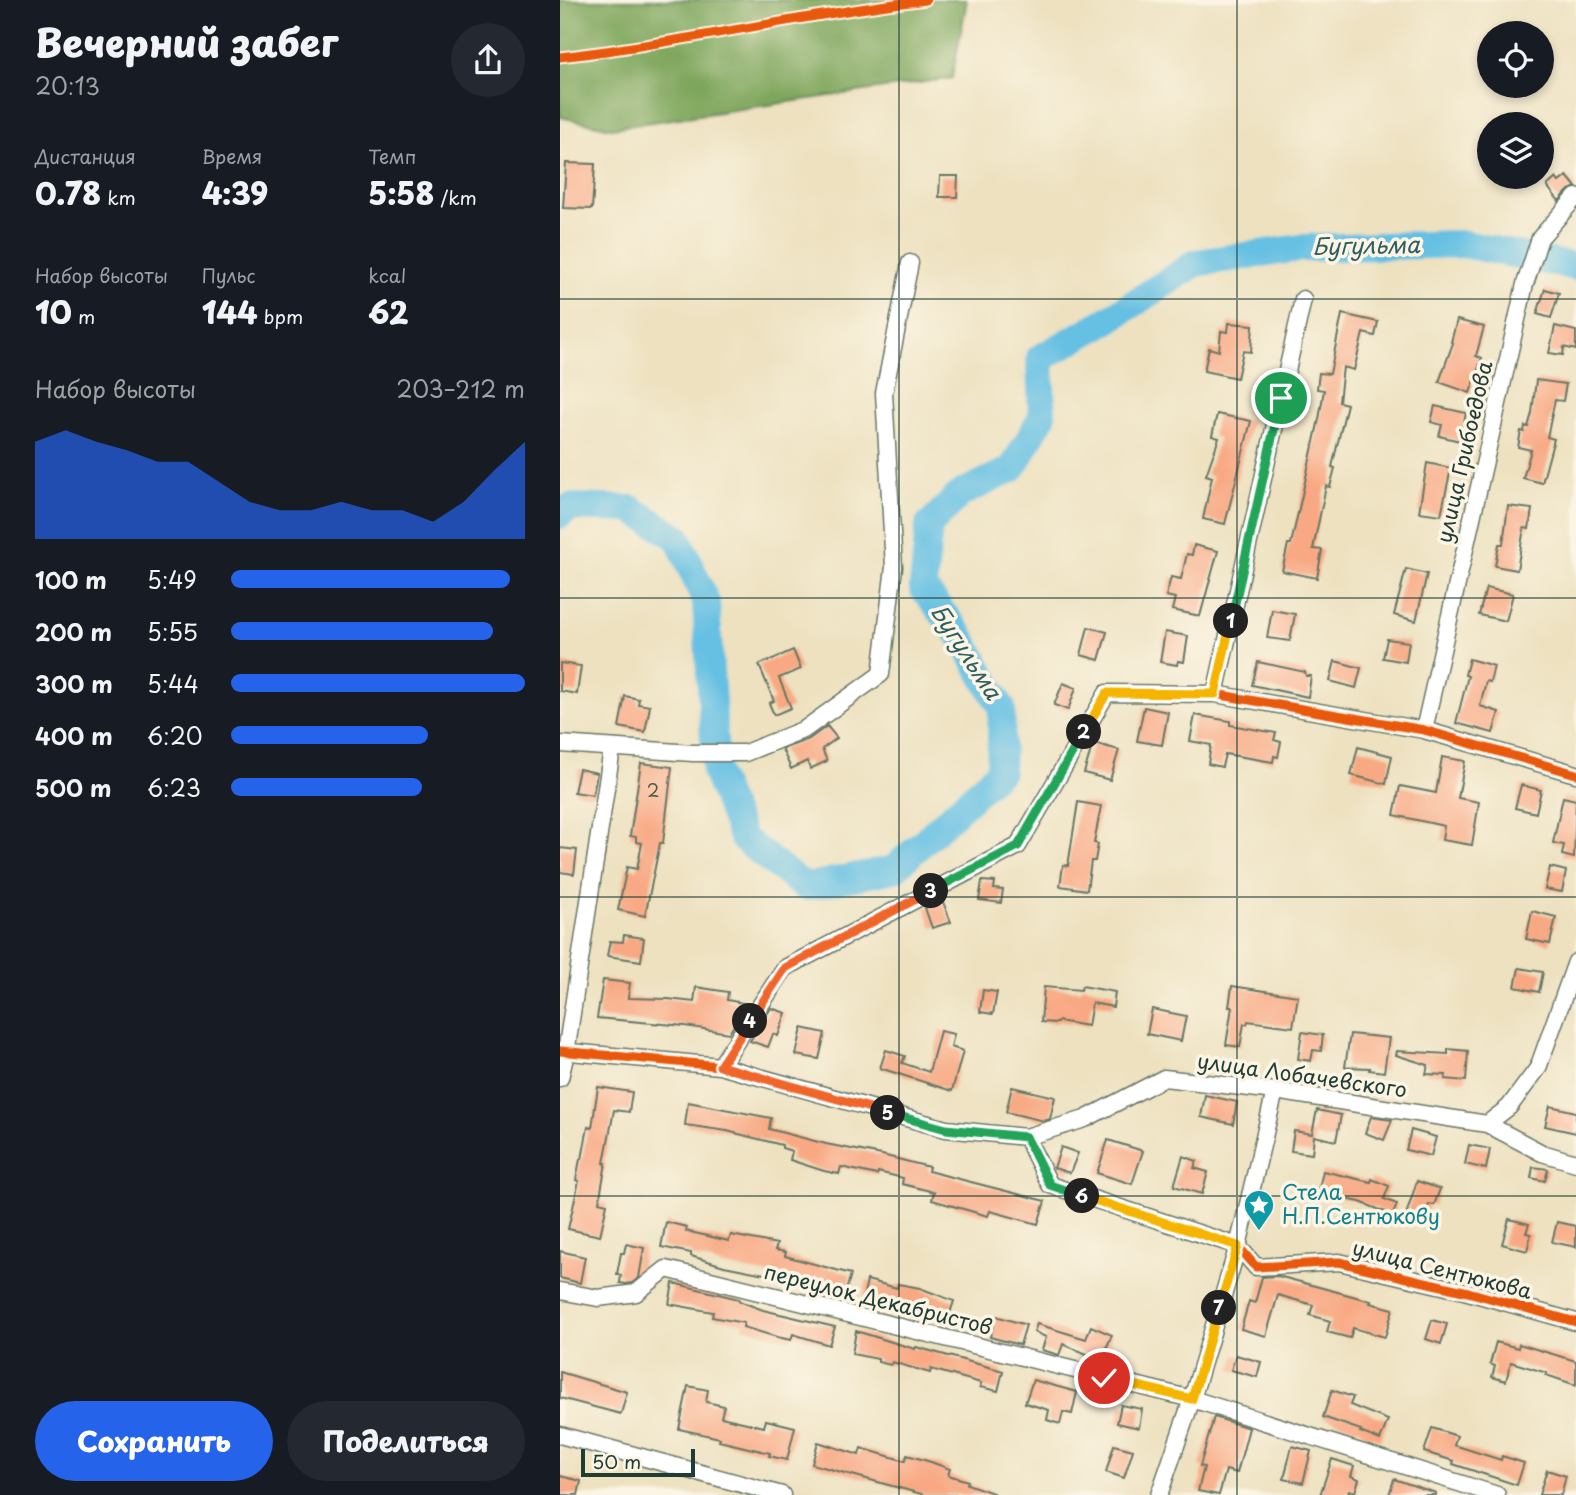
<!DOCTYPE html>
<html lang="ru">
<head>
<meta charset="utf-8">
<style>
	:root { --surface:#171b24; --page:#242831; --text:#f1f3f6; --muted:#9ea1a6; --accent:#2563eb }
	body { margin:0; font-family:"Playpen Sans",sans-serif; background:var(--page); color:var(--text); height:100vh; display:flex; flex-direction:column; font-size:26px; white-space:nowrap }
	* { box-sizing:border-box; margin:0 }
	p { font-size:23px; color:var(--muted) }
	.icon { flex:none; width:38px; height:38px; fill:none; stroke:currentColor; stroke-width:2; stroke-linecap:round; stroke-linejoin:round }
	.map { position:relative; flex:1; overflow:hidden }
	.side { display:flex; flex-direction:column; background:var(--surface); width:560px }
	.side>* { flex:none }
	.fabs { position:absolute; left:917px; top:21px; display:grid; gap:14px }
	.fabs a { display:grid; place-items:center; width:77px; height:77px; border-radius:50%; background:var(--surface); box-shadow:0 4px 10px #0003; font-size:35px }
	.scale { position:absolute; left:21px; bottom:18px; width:114px; box-sizing:border-box; padding-left:7px; border:4px solid #1f3d34; border-top:0; font-size:19px; line-height:24px; white-space:nowrap; color:#1f3d34; -webkit-text-stroke:5px #fcf5e5; paint-order:stroke }
	.pin { position:absolute; display:grid; place-items:center; width:60px; height:60px; color:#fff; margin:-30px; border:4px solid #fff; border-radius:50%; box-shadow:0 2px 7px #0007 }
	.km { position:absolute; width:35px; height:35px; margin:-18px; border-radius:50%; background:#222; color:#fff; font-size:19px; line-height:35px; text-align:center }
	.round { display:grid; place-items:center; flex:none; width:74px; height:74px; border-radius:37px; background:var(--page) }
	.overview { display:flex; align-items:center; justify-content:space-between; height:119px; padding:0 35px }
	h1 { font-size:38px; font-weight:800; line-height:52px }
	.stats { display:grid; grid-template-columns:repeat(3,1fr); gap:10px; height:119px; padding:7px 35px }
	.stats div { display:grid; align-content:center }
	.stats b { font-size:30px; font-weight:800 }
	.stats small { font-size:19px; font-weight:400 }
	.stats p { font-size:19px }
	.chart { height:196px; padding:14px 35px }
	.chart p { display:flex; justify-content:space-between }
	.chart svg { width:100%; height:126px; margin-top:7px; fill:var(--accent); opacity:.7 }
	.primary-button { display:flex; gap:14px; margin-top:auto; padding:14px 35px }
	.primary-button a { flex:1; height:80px; border-radius:42px; background:var(--accent); color:#fff; font-size:28px; font-weight:800; line-height:80px; text-align:center }
	.primary-button a+a { background:var(--page); color:var(--text) }
	ul { padding:0 35px; list-style:none; font-size:23px }
	li { display:grid; grid-template-columns:112px 84px 1fr; align-items:center; height:52px }
	li i { height:18px; border-radius:9px; background:var(--accent) }
	main { display:flex; flex:1; min-height:0 }
	.map>svg:first-child { display:block }
</style>
</head>
<body>
<main>
<section class="side">
<div class="overview"><div><h1>Вечерний забег</h1><p>20:13</p></div><a class="round"><svg class="icon" aria-label="share" viewBox="0 0 24 24"><path d="M12 15V3M7 8l5-5 5 5M5 13v7h14v-7"/></svg></a></div>
<div class="stats">
<div><p>Дистанция</p><b>0.78<small> km</small></b></div>
<div><p>Время</p><b>4:39</b></div>
<div><p>Темп</p><b>5:58<small> /km</small></b></div>
</div>
<div class="stats">
<div><p>Набор высоты</p><b>10<small> m</small></b></div>
<div><p>Пульс</p><b>144<small> bpm</small></b></div>
<div><p>kcal</p><b>62</b></div>
</div>
<div class="chart"><p><span>Набор высоты</span>203–212 m</p>
<svg viewBox="0 0 160 44" preserveAspectRatio="none"><path d="M0 44V10L10 6L20 10L30 13L40 17L50 17L60 24L70 31L80 34L90 34L100 31L110 34L120 34L130 38L140 31L150 20L160 10V44z"/></svg>
</div>
<ul>
<li><b>100 m</b>5:49<i style="width:95%"></i></li>
<li><b>200 m</b>5:55<i style="width:89%"></i></li>
<li><b>300 m</b>5:44<i style="width:100%"></i></li>
<li><b>400 m</b>6:20<i style="width:67%"></i></li>
<li><b>500 m</b>6:23<i style="width:65%"></i></li>
</ul>
<div class="primary-button"><a>Сохранить</a><a>Поделиться</a></div>
</section>
<div class="map">
<svg width="1016" height="1495" viewBox="0 0 1016 1495">
	<rect width="100%" height="100%" fill="#fcf5e5"/>
	<filter id="ink" filterUnits="userSpaceOnUse"><feTurbulence type="fractalNoise" baseFrequency=".0143" numOctaves="2"/><feDisplacementMap in="SourceGraphic" scale="14" xChannelSelector="R" yChannelSelector="G"/><feConvolveMatrix kernelMatrix="1 2 1 2 8 2 1 2 1" color-interpolation-filters="sRGB"/></filter>
	<filter id="wash" filterUnits="userSpaceOnUse"><feTurbulence type="fractalNoise" baseFrequency=".00686" numOctaves="4" result="noise"/><feDisplacementMap in="SourceGraphic" scale="28" xChannelSelector="R" yChannelSelector="G"/><feGaussianBlur stdDeviation="1.57" result="paint"/><feColorMatrix in="noise" values="0 0 0 0 0 0 0 0 0 0 0 0 0 0 0 0 0 1.4 0 .05"/><feComposite in="paint" operator="in"/></filter>
	<g filter="url(#wash)">
		<rect width="100%" height="100%" fill="#ede1c0"/>
		<path fill="#7ea65c" stroke="#4e7248" stroke-width="2" d="M 0,0 L 407,0 L 392,78 L 51,128 L 0,117 Z"/>
		<g fill="none" stroke-linecap="round" stroke-linejoin="round">
			<path stroke="#65c0e3" stroke-width="28" d="M 0,515 L 10,507 L 71,509 L 118,538 L 146,602 L 156,774 L 183,839 L 245,887 L 334,869 L 440,771 L 442,708 L 400,635 L 363,588 L 369,525 L 400,494 L 452,469 L 482,417 L 480,358 L 548,320 L 636,263 L 741,248 L 904,244 L 1016,267"/>
		</g>
		<g id="blocks">
			<path fill="#f8a983" d="M 6,163 L 35,164 L 32,209 L 3,208 Z
				M 380,176 L 398,176 L 397,197 L 379,197 Z
				M 1007,176 L 1016,187 L 1009,190 L 999,201 L 987,186 L 996,178 L 999,182 Z
				M 985,289 L 999,293 L 991,318 L 977,314 Z
				M 782,314 L 818,322 L 815,336 L 803,333 L 794,370 L 783,367 L 779,402 L 787,404 L 772,467 L 775,468 L 770,487 L 766,486 L 753,549 L 762,550 L 757,578 L 722,571 L 728,544 L 731,544 L 740,504 L 759,419 L 764,390 L 757,389 L 759,373 L 770,374 Z
				M 897,320 L 924,327 L 916,356 L 922,358 L 910,393 L 879,382 L 893,343 L 891,342 Z
				M 669,323 L 693,325 L 691,352 L 683,351 L 677,378 L 644,371 L 649,348 L 659,351 L 661,331 L 668,332 Z
				M 995,326 L 1016,331 L 1016,350 L 1004,347 L 1003,355 L 989,353 Z
				M 976,380 L 1006,384 L 1003,401 L 995,400 L 987,437 L 994,439 L 982,483 L 963,478 L 971,450 L 958,447 L 961,431 L 964,432 L 965,426 L 968,427 L 972,413 Z
				M 875,406 L 906,413 L 900,441 L 879,436 L 882,425 L 871,422 Z
				M 657,414 L 691,421 L 665,524 L 643,519 L 652,477 L 646,475 L 659,438 L 652,436 Z
				M 867,463 L 891,468 L 881,515 L 859,512 Z
				M 948,506 L 972,509 L 969,529 L 964,528 L 957,570 L 935,566 L 939,544 L 943,544 Z
				M 634,545 L 658,551 L 640,616 L 612,610 L 615,598 L 606,596 L 611,577 L 621,579 L 627,554 L 632,555 Z
				M 846,569 L 867,574 L 856,621 L 834,615 Z
				M 926,588 L 953,594 L 946,621 L 919,615 Z
				M 712,610 L 735,614 L 730,641 L 707,638 Z
				M 528,627 L 547,632 L 539,660 L 521,655 Z
				M 605,632 L 628,636 L 624,662 L 618,661 L 617,665 L 600,662 Z
				M 827,639 L 849,642 L 846,662 L 823,658 Z
				M 233,650 L 241,669 L 219,678 L 231,708 L 214,715 L 209,703 L 214,701 L 199,665 Z
				M 909,659 L 934,666 L 930,682 L 926,681 L 920,706 L 939,712 L 933,733 L 896,723 L 908,676 L 905,675 Z
				M 775,661 L 801,668 L 796,688 L 770,681 Z
				M 698,662 L 745,672 L 746,676 L 751,676 L 748,697 L 692,685 Z
				M 0,663 L 21,666 L 17,694 L 0,691 Z
				M 503,683 L 516,688 L 508,710 L 494,705 Z
				M 65,696 L 79,699 L 78,704 L 90,706 L 85,732 L 59,727 Z
				M 584,707 L 608,712 L 602,745 L 577,741 Z
				M 635,715 L 670,721 L 670,725 L 716,733 L 714,740 L 721,742 L 718,757 L 714,756 L 713,762 L 665,754 L 662,767 L 648,764 L 651,745 L 630,741 Z
				M 267,726 L 277,738 L 262,749 L 267,761 L 250,769 L 247,761 L 231,769 L 222,749 L 249,739 Z
				M 533,743 L 559,750 L 550,780 L 524,773 Z
				M 798,747 L 832,756 L 826,784 L 791,775 Z
				M 882,757 L 905,761 L 898,798 L 919,802 L 912,845 L 882,840 L 884,826 L 834,815 L 840,786 L 876,793 Z
				M 81,763 L 112,767 L 103,843 L 100,843 L 85,916 L 58,910 L 67,867 L 77,869 L 82,843 L 76,842 L 76,837 L 70,836 Z
				M 19,769 L 37,773 L 33,795 L 14,792 Z
				M 961,785 L 981,790 L 976,813 L 955,808 Z
				M 1003,797 L 1016,800 L 1014,858 L 1002,855 L 1004,845 L 993,843 Z
				M 518,802 L 541,806 L 534,843 L 538,844 L 535,861 L 531,861 L 527,890 L 500,886 L 503,865 L 508,866 Z
				M 0,848 L 17,850 L 14,874 L 0,872 Z
				M 990,867 L 1006,871 L 1002,892 L 985,889 Z
				M 422,881 L 435,882 L 434,889 L 443,890 L 441,903 L 419,900 Z
				M 383,902 L 391,922 L 372,928 L 365,908 Z
				M 972,911 L 996,917 L 990,944 L 966,939 Z
				M 64,935 L 84,938 L 81,961 L 47,956 L 50,941 L 63,942 Z
				M 959,968 L 983,972 L 979,992 L 955,987 Z
				M 43,980 L 70,983 L 68,998 L 108,999 L 134,1002 L 136,987 L 168,992 L 167,1000 L 188,1004 L 169,1033 L 125,1026 L 37,1018 Z
				M 522,986 L 555,992 L 553,1007 L 532,1003 L 528,1026 L 498,1021 L 497,1023 L 481,1022 L 484,987 L 521,990 Z
				M 672,986 L 738,996 L 733,1027 L 688,1021 L 687,1024 L 684,1024 L 680,1047 L 666,1045 L 672,1007 L 669,1007 Z
				M 423,990 L 437,992 L 433,1014 L 420,1012 Z
				M 211,1008 L 226,1013 L 218,1036 L 213,1034 L 208,1047 L 190,1041 Z
				M 592,1009 L 626,1016 L 621,1041 L 587,1034 Z
				M 242,1028 L 265,1033 L 259,1059 L 236,1055 Z
				M 380,1031 L 394,1034 L 391,1047 L 403,1051 L 392,1091 L 320,1068 L 326,1050 L 345,1056 L 342,1063 L 369,1072 Z
				M 742,1032 L 763,1035 L 761,1051 L 753,1050 L 751,1061 L 738,1059 Z
				M 790,1034 L 829,1038 L 824,1072 L 809,1070 L 810,1068 L 785,1067 Z
				M 888,1049 L 908,1051 L 906,1081 L 885,1079 L 886,1075 L 866,1074 L 868,1065 L 836,1055 L 837,1051 L 888,1054 Z
				M 38,1087 L 72,1092 L 69,1112 L 54,1110 L 44,1163 L 46,1163 L 39,1202 L 47,1204 L 40,1236 L 8,1229 L 19,1181 L 16,1180 L 20,1159 L 22,1159 L 28,1127 L 32,1128 Z
				M 452,1087 L 495,1097 L 490,1119 L 484,1121 L 446,1112 Z
				M 645,1095 L 677,1102 L 673,1124 L 641,1117 Z
				M 128,1102 L 211,1118 L 209,1129 L 266,1144 L 322,1155 L 369,1167 L 368,1171 L 485,1201 L 478,1224 L 430,1211 L 428,1216 L 372,1200 L 374,1192 L 342,1184 L 343,1178 L 318,1172 L 317,1175 L 281,1167 L 279,1174 L 264,1171 L 230,1160 L 232,1151 L 222,1148 L 222,1145 L 167,1131 L 125,1125 Z
				M 990,1106 L 1016,1112 L 1016,1133 L 985,1126 Z
				M 757,1110 L 781,1115 L 776,1141 L 754,1136 L 752,1154 L 731,1151 L 734,1131 L 752,1134 Z
				M 811,1117 L 832,1120 L 824,1140 L 805,1133 Z
				M 851,1130 L 876,1137 L 871,1156 L 846,1150 Z
				M 548,1140 L 583,1151 L 572,1184 L 537,1173 Z
				M 909,1145 L 930,1149 L 926,1169 L 905,1164 Z
				M 501,1147 L 518,1153 L 510,1173 L 494,1168 Z
				M 623,1156 L 637,1161 L 634,1168 L 648,1172 L 642,1194 L 614,1186 Z
				M 973,1167 L 988,1169 L 985,1181 L 971,1178 Z
				M 763,1171 L 811,1182 L 812,1179 L 829,1186 L 824,1199 L 837,1204 L 833,1215 L 800,1202 L 758,1193 Z
				M 857,1181 L 880,1189 L 874,1205 L 869,1204 L 862,1224 L 845,1218 Z
				M 949,1219 L 969,1224 L 966,1233 L 971,1234 L 967,1251 L 942,1244 Z
				M 106,1222 L 127,1227 L 126,1231 L 169,1241 L 171,1235 L 217,1244 L 215,1250 L 226,1252 L 225,1256 L 291,1274 L 285,1294 L 255,1288 L 254,1290 L 234,1283 L 235,1280 L 164,1266 L 131,1256 L 131,1253 L 101,1247 Z
				M 997,1222 L 1016,1226 L 1016,1247 L 992,1242 Z
				M 66,1244 L 84,1248 L 79,1278 L 72,1283 L 66,1284 L 60,1283 L 61,1275 L 57,1274 L 61,1253 L 64,1253 Z
				M 0,1251 L 25,1257 L 20,1283 L 0,1278 Z
				M 718,1276 L 811,1301 L 810,1303 L 833,1309 L 825,1337 L 793,1328 L 790,1338 L 767,1332 L 770,1321 L 750,1315 L 753,1305 L 718,1295 L 706,1336 L 681,1329 L 689,1301 L 695,1303 L 702,1277 Z
				M 307,1280 L 337,1288 L 338,1284 L 360,1288 L 394,1301 L 386,1325 L 357,1315 L 302,1303 Z
				M 113,1283 L 179,1299 L 179,1301 L 203,1310 L 275,1327 L 269,1345 L 233,1334 L 231,1340 L 217,1337 L 183,1327 L 184,1323 L 152,1317 L 153,1312 L 109,1304 Z
				M 436,1316 L 466,1325 L 460,1345 L 430,1337 Z
				M 872,1320 L 887,1324 L 881,1344 L 866,1339 Z
				M 477,1324 L 526,1339 L 531,1326 L 552,1335 L 539,1365 L 524,1362 L 527,1354 L 503,1344 L 499,1355 L 482,1350 L 486,1337 L 474,1332 Z
				M 296,1331 L 355,1349 L 356,1347 L 443,1371 L 438,1391 L 420,1387 L 421,1383 L 371,1369 L 370,1373 L 332,1362 L 331,1365 L 318,1362 L 318,1359 L 292,1354 Z
				M 936,1342 L 958,1348 L 959,1344 L 1016,1361 L 1016,1385 L 986,1375 L 987,1373 L 951,1362 L 946,1381 L 932,1377 L 935,1366 L 930,1364 Z
				M 676,1355 L 701,1362 L 697,1377 L 671,1370 Z
				M 0,1372 L 67,1392 L 61,1414 L 0,1398 Z
				M 473,1380 L 517,1392 L 512,1414 L 503,1412 L 500,1424 L 487,1420 L 489,1410 L 465,1403 Z
				M 128,1386 L 148,1390 L 146,1402 L 164,1406 L 161,1417 L 204,1427 L 206,1420 L 235,1427 L 227,1460 L 209,1456 L 210,1453 L 159,1441 L 160,1438 L 119,1429 Z
				M 772,1390 L 793,1397 L 790,1405 L 828,1420 L 820,1440 L 800,1432 L 801,1430 L 763,1417 Z
				M 561,1405 L 582,1409 L 579,1428 L 557,1423 Z
				M 654,1417 L 689,1428 L 677,1473 L 666,1470 L 659,1495 L 638,1491 L 644,1467 L 640,1466 Z
				M 872,1428 L 897,1436 L 894,1445 L 941,1460 L 942,1456 L 964,1463 L 957,1485 L 893,1464 L 894,1461 L 864,1452 Z
				M 258,1442 L 299,1455 L 301,1448 L 345,1461 L 347,1455 L 371,1462 L 390,1469 L 388,1475 L 408,1481 L 407,1484 L 433,1493 L 432,1495 L 365,1495 L 252,1464 Z
				M 554,1445 L 573,1450 L 564,1478 L 546,1472 Z
				M 732,1446 L 751,1451 L 743,1483 L 724,1479 Z
				M 772,1459 L 794,1466 L 791,1476 L 799,1479 L 795,1492 L 789,1490 L 787,1495 L 760,1495 Z
				M 987,1470 L 1006,1476 L 1001,1495 L 979,1495 Z
				M 0,1476 L 21,1481 L 18,1495 L 0,1495 Z
				M 834,1479 L 876,1493 L 876,1495 L 829,1495 Z"/>
		</g>
	</g>
	<g filter="url(#ink)">
		<use href="#blocks" fill-opacity="0" stroke="#677665" stroke-width="2"/>
		<g fill="none" stroke-linecap="round" stroke-linejoin="round">
			<g stroke="#677665" stroke-width="19">
				<path id="street" d="M 655,694 L 743,299
					M 864,730 L 965,284 L 980,238 L 1016,197
					M 0,744 L 133,753 L 185,753 L 245,729 L 321,674 L 334,567 L 324,393 L 350,263
					M 0,1051 L 160,1066 L 386,1129 L 466,1137 L 490,1185 L 678,1246 L 696,1267 L 779,1262 L 908,1292 L 1016,1322
					M 160,1066 L 225,968 L 458,846 L 547,693 L 655,694 L 864,730 L 1016,774
					M 0,1078 L 6,1053 L 52,749
					M 927,1124 L 949,1107 L 978,1068 L 1016,962
					M 466,1137 L 525,1119 L 604,1078 L 715,1091 L 927,1124 L 982,1153 L 1016,1163
					M 0,1291 L 38,1298 L 76,1293 L 106,1269 L 632,1399 L 937,1495
					M 0,1435 L 222,1495
					M 599,1495 L 632,1399 L 678,1246 L 715,1091"/>
			</g>
			<use href="#street" stroke="#fff" stroke-width="16"/>
			<g stroke="#fcf5e5" stroke-width="13">
				<path id="cycleway" d="M 0,57 C 123,43 243,14 366,0
					M 0,1051 L 160,1066 L 386,1129 L 466,1137 L 490,1185 L 678,1246 L 696,1267 L 779,1262 L 908,1292 L 1016,1322
					M 160,1066 L 225,968 L 458,846 L 547,693 L 655,694 L 864,730 L 1016,774"/>
			</g>
			<use href="#cycleway" stroke="#e8590c" stroke-width="9"/>
		</g>
	</g>
	<g fill="none" stroke-linecap="round" stroke-linejoin="round" filter="url(#ink)">
		<g stroke="#fff" stroke-width="14">
			<path id="split-1" d="M 671,621 L 721,398"/>
		</g>
		<g stroke="#fff" stroke-width="14">
			<path id="split-2" d="M 524,732 L 547,693 L 655,694 L 671,621"/>
		</g>
		<g stroke="#fff" stroke-width="14">
			<path id="split-3" d="M 371,891 L 458,846 L 524,732"/>
		</g>
		<g stroke="#fff" stroke-width="14">
			<path id="split-4" d="M 190,1021 L 225,968 L 371,891"/>
		</g>
		<g stroke="#fff" stroke-width="14">
			<path id="split-5" d="M 190,1021 L 160,1066 L 328,1113"/>
		</g>
		<g stroke="#fff" stroke-width="14">
			<path id="split-6" d="M 328,1113 L 386,1129 L 466,1137 L 490,1185 L 522,1196"/>
		</g>
		<g stroke="#fff" stroke-width="14">
			<path id="split-7" d="M 522,1196 L 678,1246 L 659,1308"/>
		</g>
		<g stroke="#fff" stroke-width="14">
			<path id="split-8" d="M 544,1378 L 632,1399 L 659,1308"/>
		</g>
		<use href="#split-1" stroke="#22a559" stroke-width="9"/>
		<use href="#split-2" stroke="#f5b400" stroke-width="9"/>
		<use href="#split-3" stroke="#22a559" stroke-width="9"/>
		<use href="#split-4" stroke="#f0652b" stroke-width="9"/>
		<use href="#split-5" stroke="#f0652b" stroke-width="9"/>
		<use href="#split-6" stroke="#22a559" stroke-width="9"/>
		<use href="#split-7" stroke="#f5b400" stroke-width="9"/>
		<use href="#split-8" stroke="#f5b400" stroke-width="9"/>
	</g>
	<path fill="none" stroke="#1f3d34" stroke-width="2" stroke-opacity="0.55" d="M 339,0 L 339,1495M 677,0 L 677,1495M 0,299 L 1016,299M 0,598 L 1016,598M 0,897 L 1016,897M 0,1196 L 1016,1196"/>
	<defs>
		<g id="sight-pin" transform="scale(1.575)"><path d="M0 17L-7.5 6A9.5 9.5 0 1 1 7.5 6Z" fill="#0f9aa8" stroke="#fcf5e5"/><path d="M0-6L1.8-2.2L6-1.7L2.9 1.2L3.7 5.4L0 3.3L-3.7 5.4L-2.9 1.2L-6-1.7L-1.8-2.2Z" fill="#fff"/></g>
	</defs>
	<g fill-rule="evenodd">
		<use href="#sight-pin" x="699" y="1205"/>
	</g>
	<g text-anchor="middle" stroke-width="7" stroke-linejoin="round" paint-order="stroke">
		<g font-size="18" fill="#555848">
			<text x="93" y="797">2</text>
		</g>
		<g font-size="21" fill="#1f3d34" stroke="#fcf5e5">
			<text transform="translate(905 452) rotate(-77)" y="7">улица Грибоедова</text>
			<text transform="translate(742 1076) rotate(8)" y="7">улица Лобачевского</text>
			<text transform="translate(882 1270) rotate(14)" y="7">улица Сентюкова</text>
			<text transform="translate(318 1300) rotate(14)" y="7">переулок Декабристов</text>
		</g>
		<g font-size="21" fill="#0d838f" stroke="#fcf5e5" text-anchor="start">
			<text x="722" y="1200">Стела<tspan x="722" dy="24">Н.П.Сентюкову</tspan></text>
		</g>
		<g font-size="23" font-style="italic" fill="#305e60" stroke="#fcf5e5">
			<text transform="translate(806 246) rotate(-1)" y="8">Бугульма</text>
			<text transform="translate(406 652) rotate(57)" y="8">Бугульма</text>
		</g>
	</g>
</svg>
<div class="fabs">
<a><svg class="icon" aria-label="locate" viewBox="0 0 24 24"><circle cx="12" cy="12" r="6"/><path d="M12 2v4M12 18v4M2 12h4M18 12h4"/></svg></a>
<a><svg class="icon" aria-label="layers" viewBox="0 0 24 24"><path d="M12 4l9 5-9 5-9-5zM3 14l9 5 9-5"/></svg></a>
</div>
<div class="scale">50 m</div>
<div class="pin" style="left:721px;top:398px;background:#1e9e55"><svg class="icon" aria-label="arrive" viewBox="0 0 24 24"><path d="M6 21V4h12l-3 4 3 4H6"/></svg></div>
<div class="pin" style="left:544px;top:1378px;background:#d93025"><svg class="icon" aria-label="check" viewBox="0 0 24 24"><path d="M5 12l5 5 9-10"/></svg></div>
<b class="km" style="left:671px;top:621px">1</b>
<b class="km" style="left:524px;top:732px">2</b>
<b class="km" style="left:371px;top:891px">3</b>
<b class="km" style="left:190px;top:1021px">4</b>
<b class="km" style="left:328px;top:1113px">5</b>
<b class="km" style="left:522px;top:1196px">6</b>
<b class="km" style="left:659px;top:1308px">7</b>
</div>
</main>
</body>
</html>
